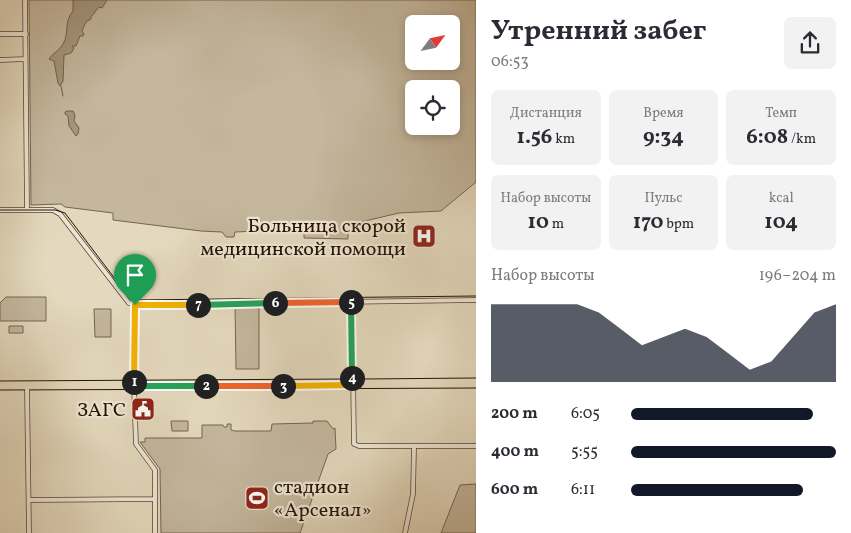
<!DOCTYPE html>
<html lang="ru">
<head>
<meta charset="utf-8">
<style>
	:root { --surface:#fff; --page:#f2f2f3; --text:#2b2b33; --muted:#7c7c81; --accent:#111827 }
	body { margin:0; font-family:Vollkorn,serif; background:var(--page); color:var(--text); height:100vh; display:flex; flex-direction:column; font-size:19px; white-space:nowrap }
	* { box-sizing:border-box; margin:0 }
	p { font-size:16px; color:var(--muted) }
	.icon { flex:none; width:28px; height:28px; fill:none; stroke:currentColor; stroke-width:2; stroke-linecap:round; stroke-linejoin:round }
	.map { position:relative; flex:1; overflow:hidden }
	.sheet { display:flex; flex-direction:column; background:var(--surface); width:375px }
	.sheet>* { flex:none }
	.needle { width:32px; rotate:57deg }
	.buttons { position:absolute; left:405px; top:15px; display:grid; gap:10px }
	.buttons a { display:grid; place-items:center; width:55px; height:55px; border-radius:8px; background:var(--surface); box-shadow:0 2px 8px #0003; font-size:25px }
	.pin { position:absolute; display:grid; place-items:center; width:42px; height:42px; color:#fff; margin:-51px -21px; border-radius:50% 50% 50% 0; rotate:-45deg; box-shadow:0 0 5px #0007 }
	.pin .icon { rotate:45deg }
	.km { position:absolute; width:25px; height:25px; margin:-12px; border-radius:50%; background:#222; color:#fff; font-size:14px; line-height:25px; text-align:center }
	.round { display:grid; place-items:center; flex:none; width:52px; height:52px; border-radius:8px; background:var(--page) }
	.head { display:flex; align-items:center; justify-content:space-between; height:85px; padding:0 15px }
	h1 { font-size:28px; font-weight:700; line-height:38px }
	.figures { display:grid; grid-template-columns:repeat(3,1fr); gap:8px; height:85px; padding:5px 15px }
	.figures div { display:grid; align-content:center; border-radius:8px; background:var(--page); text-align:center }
	.figures b { font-size:21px; font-weight:700 }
	.figures small { font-size:14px; font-weight:400 }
	.figures p { font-size:14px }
	.chart { height:140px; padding:10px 15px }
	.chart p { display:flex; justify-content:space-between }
	.chart svg { width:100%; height:90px; margin-top:5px; fill:var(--accent); opacity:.7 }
	ul { padding:0 15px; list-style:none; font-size:16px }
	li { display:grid; grid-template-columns:80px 60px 1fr; align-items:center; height:38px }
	li i { height:12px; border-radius:6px; background:var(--accent) }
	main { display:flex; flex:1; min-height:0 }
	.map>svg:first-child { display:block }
</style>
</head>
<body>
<main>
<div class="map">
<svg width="476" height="533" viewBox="0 0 476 533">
	<rect width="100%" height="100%" fill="#e4d9be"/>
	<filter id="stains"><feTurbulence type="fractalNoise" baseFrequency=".004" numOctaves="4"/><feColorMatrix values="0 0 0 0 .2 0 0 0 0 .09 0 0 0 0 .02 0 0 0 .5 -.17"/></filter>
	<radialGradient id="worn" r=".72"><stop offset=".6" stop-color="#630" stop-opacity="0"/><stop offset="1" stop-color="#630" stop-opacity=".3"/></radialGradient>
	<path fill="#c4b79e" stroke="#766450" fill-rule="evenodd" d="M 29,0 L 476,0 L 476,182 L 441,211 L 399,213 L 348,225 L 348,239 L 304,238 L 304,229 L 235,232 L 234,237 L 226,237 L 222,232 L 201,231 L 113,220 L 113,213 L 65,207 L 61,204 L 31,205 ZM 414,24 L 451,24 L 451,61 L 414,61 ZM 414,89 L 451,89 L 451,126 L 414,126 Z
		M 6,297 L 46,297 L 46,321 L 0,321 L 0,303 Z
		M 235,305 L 259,305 L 259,369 L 236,369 Z
		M 94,309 L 111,309 L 111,337 L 95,337 Z
		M 9,326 L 23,326 L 23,333 L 9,333 Z
		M 171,421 L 188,421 L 188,431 L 172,431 Z
		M 313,421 L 327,421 L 333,429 L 335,428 L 336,449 L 328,454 L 300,533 L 161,533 L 160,469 L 140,442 L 145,442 L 145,438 L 202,438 L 202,425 L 223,425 L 224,427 L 227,427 L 227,424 L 231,424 L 231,430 L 235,431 L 271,431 L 272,424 L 313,423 Z
		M 476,484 L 476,533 L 441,533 L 460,485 Z"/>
	<path fill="#a4957e" stroke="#72604c" d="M 73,0 L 107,0 L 102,8 L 99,7 L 91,17 L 91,19 L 86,22 L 82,31 L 84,34 L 83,36 L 80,36 L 76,46 L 72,46 L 74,48 L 71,53 L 64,55 L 63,81 L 60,86 L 58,83 L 54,61 L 49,59 C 53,53 59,51 63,44 C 70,32 63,23 73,11 Z
		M 67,111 L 73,111 L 75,115 L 74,121 L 79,128 L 78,134 L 76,136 L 69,126 L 68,116 L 65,114 L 65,112 Z"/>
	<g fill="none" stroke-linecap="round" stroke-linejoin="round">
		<path stroke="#72604c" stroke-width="1" d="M 61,86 L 63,96"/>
		<g stroke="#564330" stroke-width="5.5">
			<path id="minor" d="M 25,0 L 27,210
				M 0,34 L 26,34
				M 0,60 L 25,59
				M 0,210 L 53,210 L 60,214 L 129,303 L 135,305 L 476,300
				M 352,302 L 354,444 L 359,446 L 476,446
				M 134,383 L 135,305
				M 134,386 L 136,444 L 155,470 L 155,533
				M 27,387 L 29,533
				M 29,500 L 154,499
				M 405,533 L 413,494 L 414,447"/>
		</g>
		<g stroke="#271101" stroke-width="7">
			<path id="major" d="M 364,382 L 476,381
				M 0,384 L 353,382
				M 0,387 L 476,385"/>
		</g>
		<use href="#minor" stroke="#ede6d5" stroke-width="4"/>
		<use href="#major" stroke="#e4d9be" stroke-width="5"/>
		<path stroke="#271101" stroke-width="1" d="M 0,210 L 55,210 L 65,213 L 128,296 L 135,300 L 476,296"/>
	</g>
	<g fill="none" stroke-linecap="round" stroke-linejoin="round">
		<g stroke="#fff" stroke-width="10">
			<path id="split-1" d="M 134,382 L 135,305"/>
		</g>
		<g stroke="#fff" stroke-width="10">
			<path id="split-2" d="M 134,382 L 134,386 L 206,386"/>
		</g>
		<g stroke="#fff" stroke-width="10">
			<path id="split-3" d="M 206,386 L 283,386"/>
		</g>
		<g stroke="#fff" stroke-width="10">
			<path id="split-4" d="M 283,386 L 352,385 L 352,378"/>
		</g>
		<g stroke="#fff" stroke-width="10">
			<path id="split-5" d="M 351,302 L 352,378"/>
		</g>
		<g stroke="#fff" stroke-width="10">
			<path id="split-6" d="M 275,303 L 351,302"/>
		</g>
		<g stroke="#fff" stroke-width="10">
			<path id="split-7" d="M 198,305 L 275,303"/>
		</g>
		<g stroke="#fff" stroke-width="10">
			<path id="split-8" d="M 135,305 L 198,305"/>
		</g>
		<use href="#split-1" stroke="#f5b400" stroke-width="6"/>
		<use href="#split-2" stroke="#22a559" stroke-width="6"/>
		<use href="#split-3" stroke="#f0652b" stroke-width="6"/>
		<use href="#split-4" stroke="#f5b400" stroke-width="6"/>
		<use href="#split-5" stroke="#22a559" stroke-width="6"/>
		<use href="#split-6" stroke="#f0652b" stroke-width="6"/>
		<use href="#split-7" stroke="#22a559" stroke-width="6"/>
		<use href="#split-8" stroke="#f5b400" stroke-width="6"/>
	</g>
	<defs>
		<g id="hospital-square" transform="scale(1.25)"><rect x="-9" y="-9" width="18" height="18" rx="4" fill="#8f2418" stroke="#ede6d5"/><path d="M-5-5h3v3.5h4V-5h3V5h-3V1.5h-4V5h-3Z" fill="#fff"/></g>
		<g id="civic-square" transform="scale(1.25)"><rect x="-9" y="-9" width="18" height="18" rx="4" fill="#8f2418" stroke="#ede6d5"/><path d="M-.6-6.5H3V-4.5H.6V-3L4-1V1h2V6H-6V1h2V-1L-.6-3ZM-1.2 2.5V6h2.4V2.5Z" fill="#fff"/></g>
		<g id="stadium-square" transform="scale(1.25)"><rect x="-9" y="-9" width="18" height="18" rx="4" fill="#8f2418" stroke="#ede6d5"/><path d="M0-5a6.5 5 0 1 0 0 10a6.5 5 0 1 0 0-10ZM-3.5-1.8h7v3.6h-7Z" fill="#fff"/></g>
	</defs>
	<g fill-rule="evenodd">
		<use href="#hospital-square" x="424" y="236"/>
		<use href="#civic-square" x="143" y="409"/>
		<use href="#stadium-square" x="257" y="498"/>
	</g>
	<g text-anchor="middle" stroke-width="4.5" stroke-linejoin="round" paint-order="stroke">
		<g font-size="20" fill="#271101" stroke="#ede6d5" text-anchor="end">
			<text x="406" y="232">Больница скорой<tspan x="406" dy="23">медицинской помощи</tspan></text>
			<text x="126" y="416">ЗАГС</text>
			<text x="274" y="493" text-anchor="start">стадион<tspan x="274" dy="23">«Арсенал»</tspan></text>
		</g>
	</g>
	<rect width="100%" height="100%" filter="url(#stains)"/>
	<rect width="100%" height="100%" fill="url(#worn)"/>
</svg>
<div class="buttons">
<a><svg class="needle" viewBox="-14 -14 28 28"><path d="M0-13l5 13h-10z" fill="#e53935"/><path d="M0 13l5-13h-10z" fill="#7c7c81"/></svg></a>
<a><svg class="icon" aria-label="locate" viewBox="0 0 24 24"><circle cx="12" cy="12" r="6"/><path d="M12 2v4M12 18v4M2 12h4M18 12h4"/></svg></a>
</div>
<div class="pin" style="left:135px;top:305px;background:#1e9e55"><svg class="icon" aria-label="arrive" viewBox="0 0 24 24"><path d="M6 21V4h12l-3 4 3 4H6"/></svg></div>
<b class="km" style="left:134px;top:382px">1</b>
<b class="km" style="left:206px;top:386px">2</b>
<b class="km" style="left:283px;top:386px">3</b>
<b class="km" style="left:352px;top:378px">4</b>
<b class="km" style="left:351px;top:302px">5</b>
<b class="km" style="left:275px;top:303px">6</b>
<b class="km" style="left:198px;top:305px">7</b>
</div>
<section class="sheet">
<div class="head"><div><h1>Утренний забег</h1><p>06:53</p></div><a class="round"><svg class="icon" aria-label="share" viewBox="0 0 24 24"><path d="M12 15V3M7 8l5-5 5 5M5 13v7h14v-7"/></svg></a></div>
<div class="figures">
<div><p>Дистанция</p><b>1.56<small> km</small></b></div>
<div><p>Время</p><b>9:34</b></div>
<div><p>Темп</p><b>6:08<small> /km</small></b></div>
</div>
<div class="figures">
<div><p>Набор высоты</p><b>10<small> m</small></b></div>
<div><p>Пульс</p><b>170<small> bpm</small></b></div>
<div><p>kcal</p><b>104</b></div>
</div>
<div class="chart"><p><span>Набор высоты</span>196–204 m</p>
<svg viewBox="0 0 160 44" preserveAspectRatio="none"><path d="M0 44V6L10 6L20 6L30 6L40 6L50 10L60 18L70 26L80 22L90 18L100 22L110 30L120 38L130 34L140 22L150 10L160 6V44z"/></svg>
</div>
<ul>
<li><b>200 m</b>6:05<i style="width:89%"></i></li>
<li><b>400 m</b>5:55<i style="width:100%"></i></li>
<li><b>600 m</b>6:11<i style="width:84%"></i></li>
</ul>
</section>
</main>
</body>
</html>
